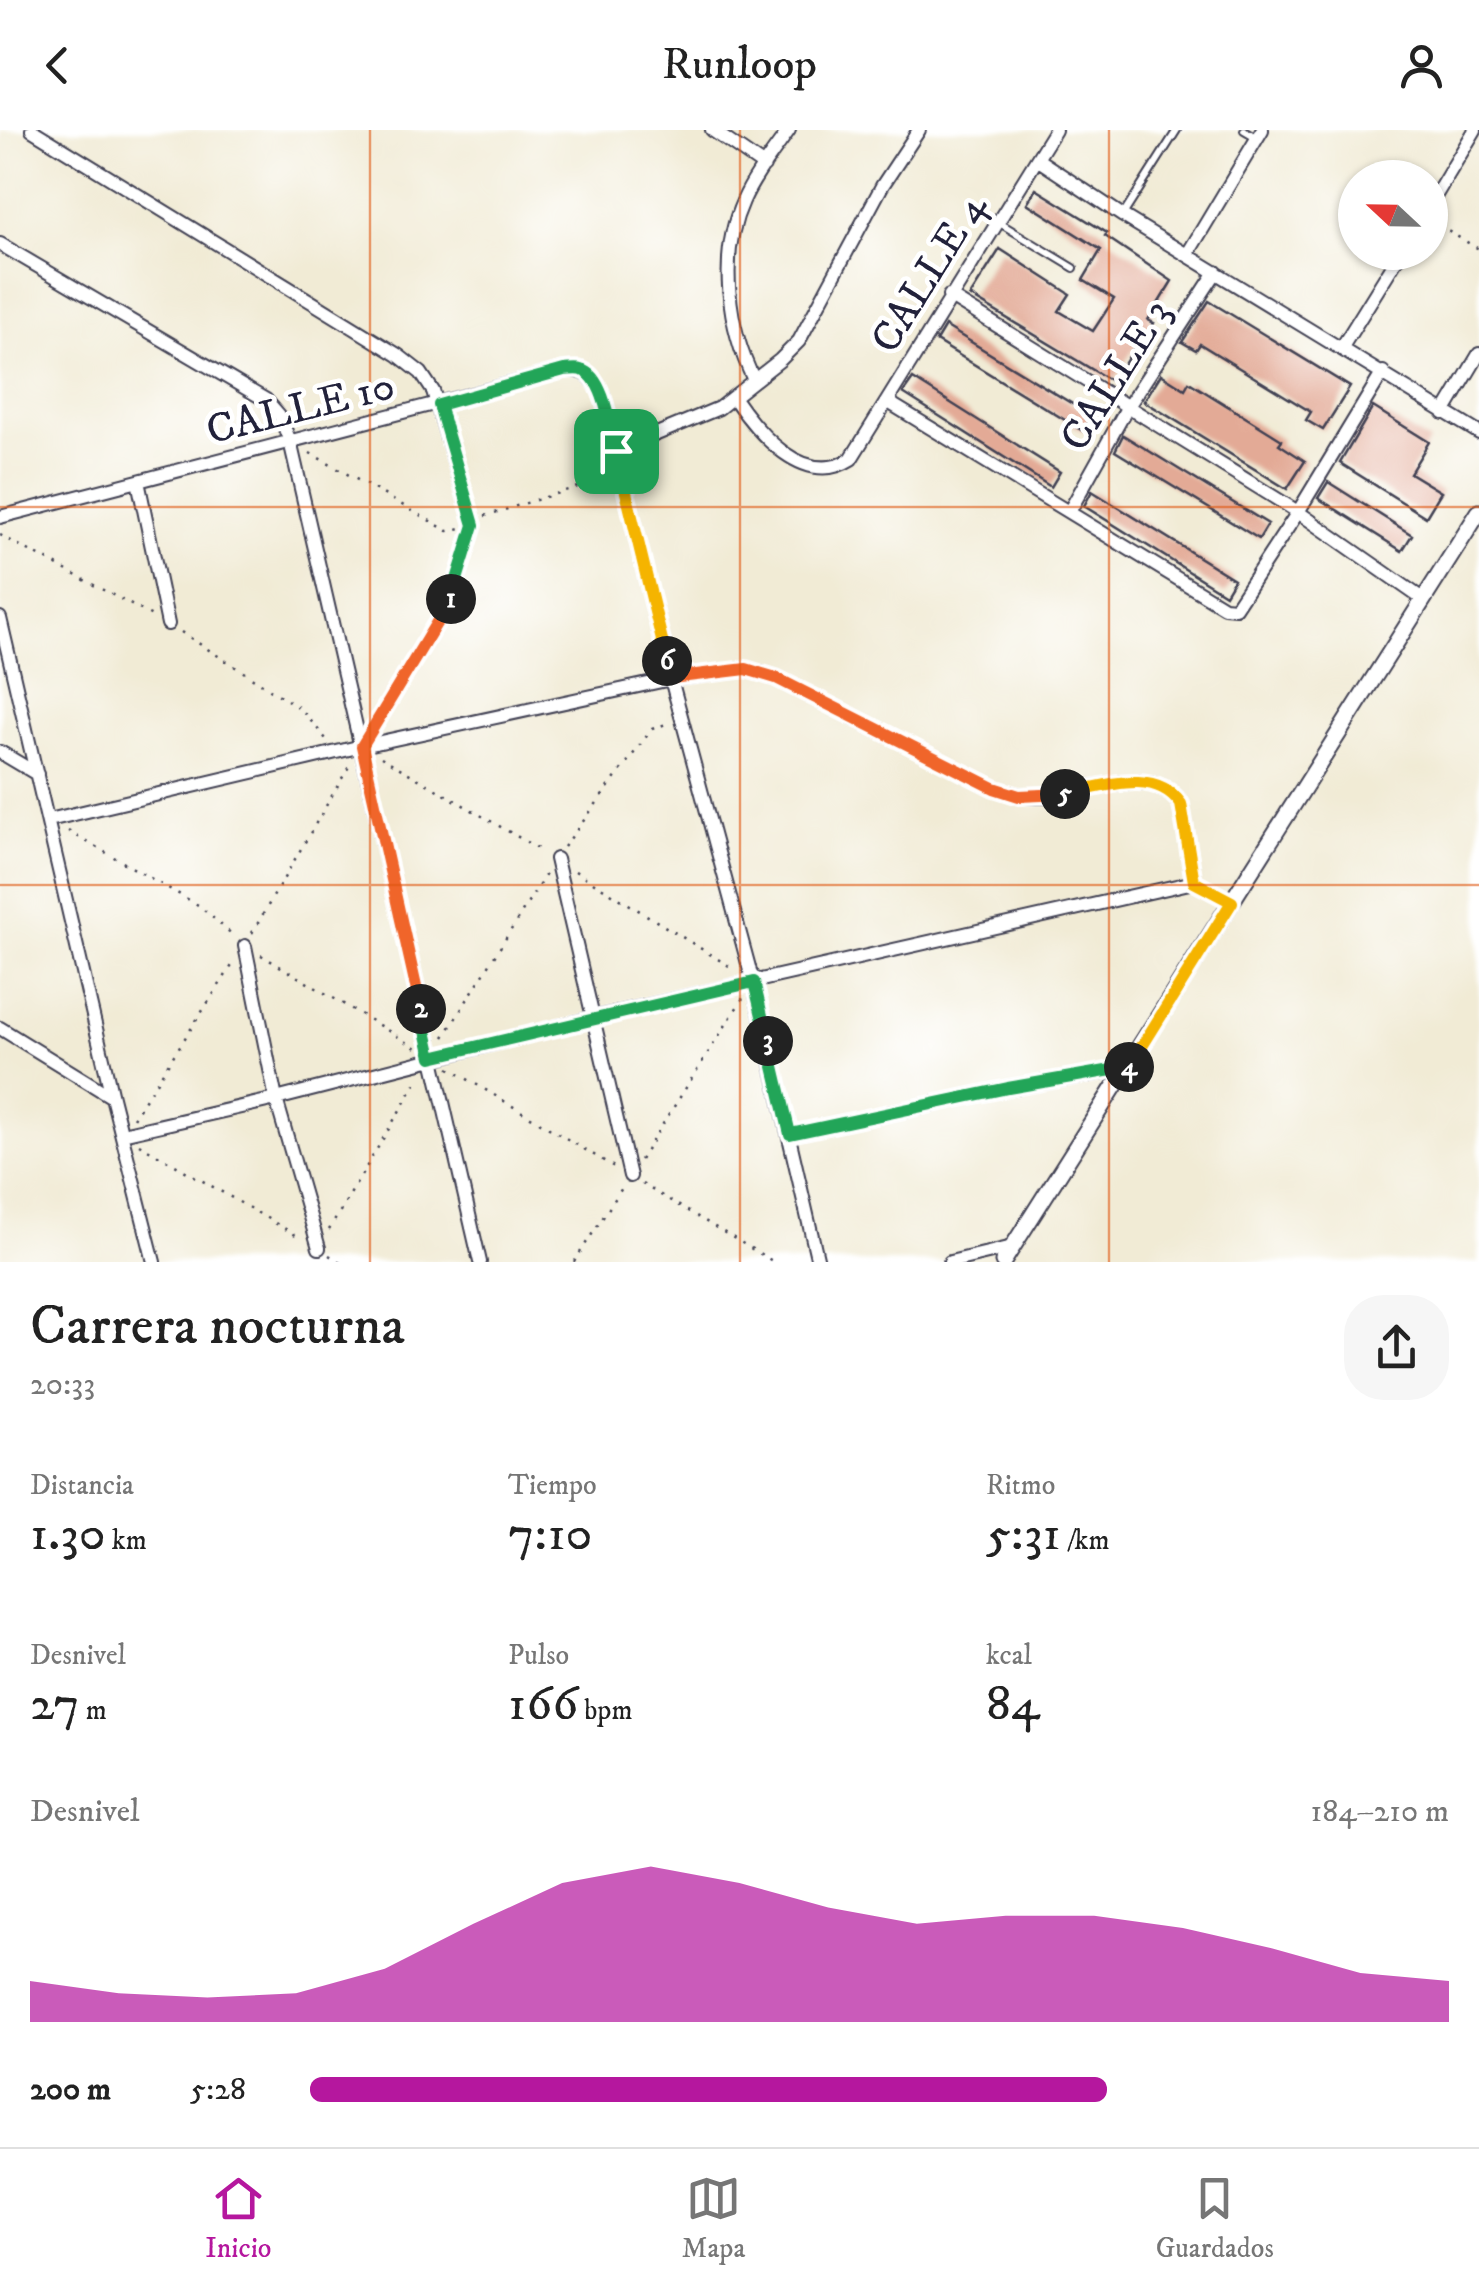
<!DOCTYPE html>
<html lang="es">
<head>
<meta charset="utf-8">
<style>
	:root { --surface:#fff; --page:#f6f6f6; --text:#222; --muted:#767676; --line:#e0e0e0; --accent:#b5179e }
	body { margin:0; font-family:"IM FELL DW Pica",serif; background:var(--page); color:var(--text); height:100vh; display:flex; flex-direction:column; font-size:38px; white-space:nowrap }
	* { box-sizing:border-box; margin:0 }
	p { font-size:32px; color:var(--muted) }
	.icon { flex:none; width:55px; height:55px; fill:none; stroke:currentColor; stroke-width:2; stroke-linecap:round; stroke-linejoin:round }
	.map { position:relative; height:1132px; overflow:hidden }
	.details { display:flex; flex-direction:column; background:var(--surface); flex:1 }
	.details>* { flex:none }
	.needle { width:65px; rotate:292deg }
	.controls { position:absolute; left:1338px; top:30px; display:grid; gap:20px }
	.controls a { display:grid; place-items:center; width:110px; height:110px; border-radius:50%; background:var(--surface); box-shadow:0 2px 8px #0004; font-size:50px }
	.pin { position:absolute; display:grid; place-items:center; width:85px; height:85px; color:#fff; margin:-42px; border-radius:20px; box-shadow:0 5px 15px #0006 }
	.km { position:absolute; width:50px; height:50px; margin:-25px; border-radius:50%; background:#222; color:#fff; font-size:28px; line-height:50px; text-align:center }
	.round { display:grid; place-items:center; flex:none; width:105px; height:105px; border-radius:40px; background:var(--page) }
	.headline { display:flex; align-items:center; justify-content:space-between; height:170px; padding:0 30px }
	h1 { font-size:55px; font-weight:600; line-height:75px }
	.metrics { display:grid; grid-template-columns:repeat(3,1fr); gap:15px; height:170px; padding:10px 30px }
	.metrics div { display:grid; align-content:center }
	.metrics b { font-size:50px; font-weight:600 }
	.metrics small { font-size:28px; font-weight:400 }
	.metrics p { font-size:28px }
	.chart { height:280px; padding:20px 30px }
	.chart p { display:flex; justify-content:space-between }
	.chart svg { width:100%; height:180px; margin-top:10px; fill:var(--accent); opacity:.7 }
	ul { padding:0 30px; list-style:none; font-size:32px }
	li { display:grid; grid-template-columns:160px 120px 1fr; align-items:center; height:75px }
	li i { height:25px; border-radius:12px; background:var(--accent) }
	header { display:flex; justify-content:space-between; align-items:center; height:130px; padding:0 30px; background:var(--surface); font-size:45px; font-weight:600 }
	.tab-bar { display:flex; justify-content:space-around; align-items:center; height:140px; border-top:2px solid var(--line); background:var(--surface); font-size:28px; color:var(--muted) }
	.tab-bar a { display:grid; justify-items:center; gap:5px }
	.tab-bar .on { color:var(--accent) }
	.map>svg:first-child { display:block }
</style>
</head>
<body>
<header><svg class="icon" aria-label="back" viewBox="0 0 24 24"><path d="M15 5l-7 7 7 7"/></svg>Runloop<svg class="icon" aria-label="person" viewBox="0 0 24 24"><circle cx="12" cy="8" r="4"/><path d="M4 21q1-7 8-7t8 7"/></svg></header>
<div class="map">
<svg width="1479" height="1132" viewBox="0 0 1479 1132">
	<rect width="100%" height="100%" fill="#fff"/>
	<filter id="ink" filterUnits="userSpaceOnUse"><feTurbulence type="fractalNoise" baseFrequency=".01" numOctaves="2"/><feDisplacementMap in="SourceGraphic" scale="20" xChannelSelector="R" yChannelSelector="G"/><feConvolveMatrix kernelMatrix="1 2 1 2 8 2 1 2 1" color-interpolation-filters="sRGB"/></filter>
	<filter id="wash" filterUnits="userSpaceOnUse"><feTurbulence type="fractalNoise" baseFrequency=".0048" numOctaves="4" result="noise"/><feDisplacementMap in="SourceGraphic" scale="40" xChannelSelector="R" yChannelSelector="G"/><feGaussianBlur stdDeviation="2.25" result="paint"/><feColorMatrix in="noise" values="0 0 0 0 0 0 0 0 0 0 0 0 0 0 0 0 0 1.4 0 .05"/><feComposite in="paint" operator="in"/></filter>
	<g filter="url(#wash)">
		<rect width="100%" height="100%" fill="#f1ebd5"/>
		<g id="blocks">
			<path fill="#e3aa96" d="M 1036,59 L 1107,103 L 1105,106 L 1172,151 L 1148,190 L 1154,193 L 1143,211 L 1140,209 L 1113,252 L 970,166 L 1000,119 L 1070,164 L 1059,181 L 1093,201 L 1114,169 L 1083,150 L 1101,120 L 1027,73 Z
				M 1209,171 L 1350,257 L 1323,300 L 1306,290 L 1311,282 L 1200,214 L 1196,220 L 1182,212 Z
				M 945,196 L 1092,286 L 1083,301 L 936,211 Z
				M 1161,244 L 1185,259 L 1189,252 L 1282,310 L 1279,314 L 1305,331 L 1287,359 L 1144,271 Z
				M 913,249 L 1060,342 L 1051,357 L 903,263 Z
				M 1373,277 L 1429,312 L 1410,343 L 1441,362 L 1426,387 L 1340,333 Z
				M 1123,305 L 1268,394 L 1259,409 L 1115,321 Z
				M 1328,352 L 1412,405 L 1402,421 L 1318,368 Z
				M 1092,361 L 1234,449 L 1225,464 L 1084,376 Z"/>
		</g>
	</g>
	<g filter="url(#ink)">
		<use href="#blocks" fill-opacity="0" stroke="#414052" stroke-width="2.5"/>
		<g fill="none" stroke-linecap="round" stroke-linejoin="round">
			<g stroke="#414052" stroke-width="10">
				<path id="service" d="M 1244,0 L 1256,7
					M 1123,85 L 1177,0
					M 998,92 L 1074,138"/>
			</g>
			<g stroke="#414052" stroke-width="16">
				<path id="minor" d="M 32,0 L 398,225 L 421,243 L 433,261 L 474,395
					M 712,0 L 764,36
					M 1037,29 L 1123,86 L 1479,303
					M 1430,75 L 1475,0
					M 0,114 L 266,270 L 279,285 L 290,311 L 480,1132
					M 1187,125 L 1262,0
					M 949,166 L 1298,382 L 1424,470
					M 1342,217 L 1401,122
					M 754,250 C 728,198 718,126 743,71 C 754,46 773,23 789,0
					M 734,268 C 757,302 804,359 851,329 L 1055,0
					M 889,268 L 893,275 L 1224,477 L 1235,478 L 1298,382 L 1383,242
					M 1444,283 L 1479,224
					M 616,321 L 719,278 L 780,230 L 799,211 L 882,56 L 919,0
					M 138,351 L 168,494
					M 1069,382 L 1127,278 L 1216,142
					M 0,387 L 564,240 C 587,239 592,246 603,266 L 671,549 L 753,852 L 818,1132
					M 0,488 L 112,967 L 154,1132
					M 0,622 L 37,644
					M 49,690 L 362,616 L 671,549 L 746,539 L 776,548 L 994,658 C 1012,664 1029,669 1048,666 C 1089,662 1153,632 1181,674 L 1194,752
					M 556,729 L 630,1046
					M 245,816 L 276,969 L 319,1118
					M 0,898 L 112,967
					M 122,1004 L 276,969 L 593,888 L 1194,752 L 1232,772
					M 790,1004 L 1008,958 L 1128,938
					M 950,1132 L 1013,1117"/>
			</g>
			<g stroke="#414052" stroke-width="19">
				<path id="tertiary" d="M 1003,1132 L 1479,382"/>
			</g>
			<path stroke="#414052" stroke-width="2.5" stroke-dasharray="2.5 8" stroke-linecap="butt" d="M 1430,91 L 1479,119
				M 310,323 L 448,401 L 461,398
				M 485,386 L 606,348
				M 0,405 L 152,486
				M 181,502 L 301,579 L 326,609
				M 371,601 L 452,467 L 469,409
				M 381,627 L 542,721
				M 68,701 L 198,775 L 234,806
				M 564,717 L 652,599 L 666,594
				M 575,741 L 734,839
				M 252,803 L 351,633
				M 261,825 L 417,918
				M 444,907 L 546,744
				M 449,938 L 614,1037
				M 133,988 L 235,831
				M 139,1014 L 301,1108
				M 640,1030 L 743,868
				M 642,1054 L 774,1132
				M 329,1100 L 419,948
				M 329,1125 L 340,1132
				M 574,1132 L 622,1058"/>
			<use href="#service" stroke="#fff" stroke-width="6"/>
			<use href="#minor" stroke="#fff" stroke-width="12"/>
			<use href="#tertiary" stroke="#fff" stroke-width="15"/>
		</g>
	</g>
	<g fill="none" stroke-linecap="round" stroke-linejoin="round" filter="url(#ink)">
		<g stroke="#fff" stroke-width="20">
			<path id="split-1" d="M 451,469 L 474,395 L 439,275 L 564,240 C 570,240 576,238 581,240 C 604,245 611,301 616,321"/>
		</g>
		<g stroke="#fff" stroke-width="20">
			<path id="split-2" d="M 421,879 L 362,616 L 451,469"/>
		</g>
		<g stroke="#fff" stroke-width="20">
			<path id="split-3" d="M 421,879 L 432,927 L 754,852 L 768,911"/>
		</g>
		<g stroke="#fff" stroke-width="20">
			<path id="split-4" d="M 768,911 L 790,1004 L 1008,958 L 1129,937"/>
		</g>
		<g stroke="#fff" stroke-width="20">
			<path id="split-5" d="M 1065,664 C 1103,657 1155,636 1181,674 L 1194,752 L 1232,772 L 1129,937"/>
		</g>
		<g stroke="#fff" stroke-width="20">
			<path id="split-6" d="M 667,531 L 671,548 L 746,539 L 776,548 L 994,658 L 1019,666 L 1065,664"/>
		</g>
		<g stroke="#fff" stroke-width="20">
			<path id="split-7" d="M 616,321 L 667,531"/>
		</g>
		<use href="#split-1" stroke="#22a559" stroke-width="12"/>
		<use href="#split-2" stroke="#f0652b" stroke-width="12"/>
		<use href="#split-3" stroke="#22a559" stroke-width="12"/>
		<use href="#split-4" stroke="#22a559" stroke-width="12"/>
		<use href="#split-5" stroke="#f5b400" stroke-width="12"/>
		<use href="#split-6" stroke="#f0652b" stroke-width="12"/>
		<use href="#split-7" stroke="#f5b400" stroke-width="12"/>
	</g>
	<path fill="none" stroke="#de560e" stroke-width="2.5" stroke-opacity="0.55" d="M 370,0 L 370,1132M 740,0 L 740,1132M 1109,0 L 1109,1132M 0,377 L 1479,377M 0,755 L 1479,755"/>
	<g text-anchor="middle" stroke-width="9" stroke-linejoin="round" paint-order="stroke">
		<g font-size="42" fill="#22223b" stroke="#fff">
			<text transform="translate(927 142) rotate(-58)" y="15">CALLE 4</text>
			<text transform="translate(1114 244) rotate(-58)" y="15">CALLE 3</text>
			<text transform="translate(300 276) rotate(-14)" y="15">CALLE 10</text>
		</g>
	</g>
</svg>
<div class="controls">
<a><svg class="needle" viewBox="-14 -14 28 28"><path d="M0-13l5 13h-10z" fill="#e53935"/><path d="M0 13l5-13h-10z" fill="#767676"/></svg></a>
</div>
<div class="pin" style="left:616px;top:321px;background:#1e9e55"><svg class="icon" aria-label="arrive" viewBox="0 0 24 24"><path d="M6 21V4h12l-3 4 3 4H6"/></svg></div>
<b class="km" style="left:451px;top:469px">1</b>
<b class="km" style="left:421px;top:879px">2</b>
<b class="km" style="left:768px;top:911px">3</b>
<b class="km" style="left:1129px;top:937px">4</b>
<b class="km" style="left:1065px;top:664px">5</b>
<b class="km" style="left:667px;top:531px">6</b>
</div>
<section class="details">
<div class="headline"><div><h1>Carrera nocturna</h1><p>20:33</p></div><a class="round"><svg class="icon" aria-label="share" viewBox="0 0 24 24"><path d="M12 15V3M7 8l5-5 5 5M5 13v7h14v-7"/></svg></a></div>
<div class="metrics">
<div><p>Distancia</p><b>1.30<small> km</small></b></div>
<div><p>Tiempo</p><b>7:10</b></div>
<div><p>Ritmo</p><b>5:31<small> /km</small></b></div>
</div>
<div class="metrics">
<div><p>Desnivel</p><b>27<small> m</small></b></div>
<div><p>Pulso</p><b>166<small> bpm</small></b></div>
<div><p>kcal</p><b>84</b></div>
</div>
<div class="chart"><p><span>Desnivel</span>184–210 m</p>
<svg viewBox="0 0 160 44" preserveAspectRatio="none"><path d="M0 44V34L10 37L20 38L30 37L40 31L50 20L60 10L70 6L80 10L90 16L100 20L110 18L120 18L130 21L140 26L150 32L160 34V44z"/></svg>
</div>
<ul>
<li><b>200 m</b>5:28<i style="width:70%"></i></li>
</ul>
</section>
<nav class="tab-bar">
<a class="on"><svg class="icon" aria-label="home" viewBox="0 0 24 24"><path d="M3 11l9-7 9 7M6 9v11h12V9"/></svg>Inicio</a>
<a><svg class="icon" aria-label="map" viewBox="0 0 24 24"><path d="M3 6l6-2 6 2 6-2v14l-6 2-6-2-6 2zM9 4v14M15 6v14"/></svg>Mapa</a>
<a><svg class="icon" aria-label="saved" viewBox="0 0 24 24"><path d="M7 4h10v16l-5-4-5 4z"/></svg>Guardados</a>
</nav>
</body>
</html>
